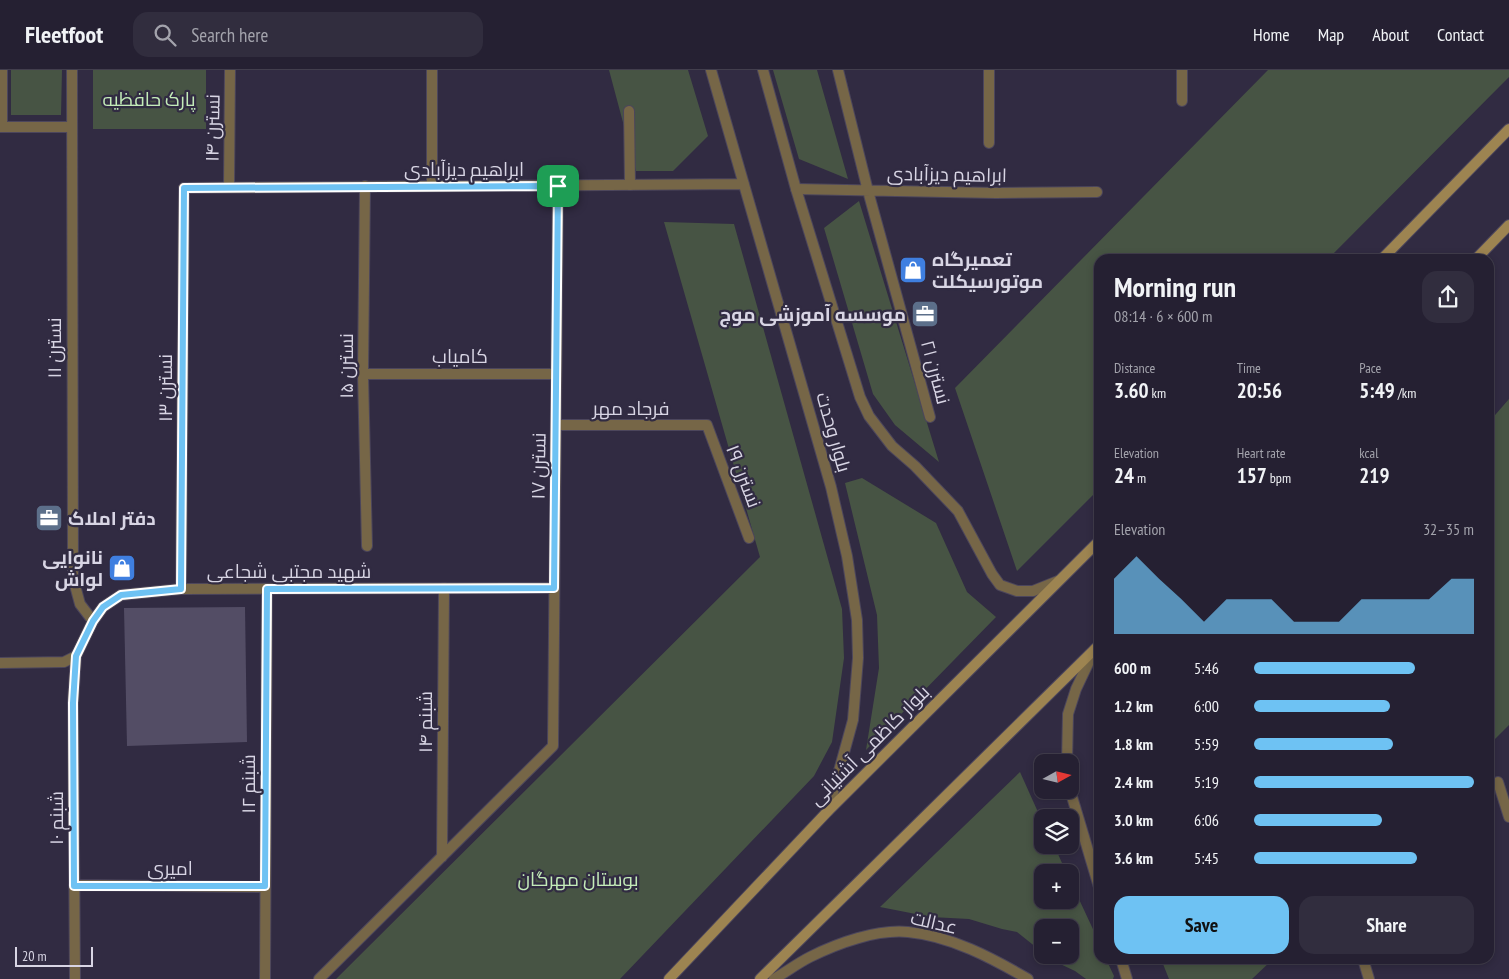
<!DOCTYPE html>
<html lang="en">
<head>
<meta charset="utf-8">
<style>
	:root { --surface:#252032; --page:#312d3e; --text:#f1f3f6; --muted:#a3a3ac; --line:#423e4d; --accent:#6ec2f3 }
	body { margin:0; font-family:"PT Sans Narrow",Cairo,sans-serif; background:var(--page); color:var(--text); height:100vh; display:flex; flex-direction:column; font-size:19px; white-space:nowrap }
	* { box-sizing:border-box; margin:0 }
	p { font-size:16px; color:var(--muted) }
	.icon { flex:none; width:28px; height:28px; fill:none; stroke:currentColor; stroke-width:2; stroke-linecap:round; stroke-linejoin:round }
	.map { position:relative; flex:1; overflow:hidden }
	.details { position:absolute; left:1094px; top:184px; width:400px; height:710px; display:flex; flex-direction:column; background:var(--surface); border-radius:15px; box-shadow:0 2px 8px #0003,0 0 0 1px var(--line) }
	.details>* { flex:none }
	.needle { width:32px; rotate:82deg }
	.tools { position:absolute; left:1034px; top:684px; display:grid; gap:10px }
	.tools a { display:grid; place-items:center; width:45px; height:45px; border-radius:10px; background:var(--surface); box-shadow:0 2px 8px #0003,0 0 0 1px var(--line); font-size:25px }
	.scale { position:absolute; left:15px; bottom:12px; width:78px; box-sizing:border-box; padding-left:5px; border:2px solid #d8d5e4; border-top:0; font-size:14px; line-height:18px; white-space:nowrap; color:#d8d5e4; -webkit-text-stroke:4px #312b42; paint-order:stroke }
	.pin { position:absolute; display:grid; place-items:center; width:42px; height:42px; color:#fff; margin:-21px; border-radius:10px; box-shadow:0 2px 8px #0006 }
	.round { display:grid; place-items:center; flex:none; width:52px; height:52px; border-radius:15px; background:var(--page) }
	.overview { display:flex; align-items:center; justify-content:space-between; height:85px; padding:0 20px }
	h1 { font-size:28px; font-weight:700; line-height:38px }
	.metrics { display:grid; grid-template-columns:repeat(3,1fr); gap:8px; height:85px; padding:5px 20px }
	.metrics div { display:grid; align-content:center }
	.metrics b { font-size:21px; font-weight:700 }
	.metrics small { font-size:14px; font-weight:400 }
	.metrics p { font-size:14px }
	.chart { height:140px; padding:10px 20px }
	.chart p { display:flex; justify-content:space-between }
	.chart svg { width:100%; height:90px; margin-top:5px; fill:var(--accent); opacity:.7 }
	.primary-button { display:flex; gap:10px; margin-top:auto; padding:10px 20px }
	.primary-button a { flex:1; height:58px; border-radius:15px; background:var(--accent); color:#111; font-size:20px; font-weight:700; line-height:58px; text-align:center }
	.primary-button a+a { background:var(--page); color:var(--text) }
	ul { padding:0 20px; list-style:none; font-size:16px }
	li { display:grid; grid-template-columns:80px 60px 1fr; align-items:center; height:38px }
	li i { height:12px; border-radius:6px; background:var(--accent) }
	header { display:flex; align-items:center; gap:30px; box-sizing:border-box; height:70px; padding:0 25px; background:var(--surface); border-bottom:1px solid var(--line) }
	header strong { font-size:24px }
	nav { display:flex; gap:28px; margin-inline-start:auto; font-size:18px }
	.search { width:350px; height:45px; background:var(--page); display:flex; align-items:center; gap:12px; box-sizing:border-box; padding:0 18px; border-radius:15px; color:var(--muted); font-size:19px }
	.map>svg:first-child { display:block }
</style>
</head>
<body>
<header>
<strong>Fleetfoot</strong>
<div class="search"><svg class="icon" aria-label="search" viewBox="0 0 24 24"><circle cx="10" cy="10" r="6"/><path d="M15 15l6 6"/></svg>Search here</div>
<nav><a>Home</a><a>Map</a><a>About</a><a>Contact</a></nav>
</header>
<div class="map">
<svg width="1509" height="909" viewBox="0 0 1509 909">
	<rect width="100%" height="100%" fill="#312b42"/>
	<path fill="#475444" d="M 11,0 L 62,0 L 61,45 L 11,45 Z
		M 93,0 L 206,0 L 206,59 L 93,59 Z
		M 609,0 L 688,0 L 708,66 L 673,101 L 636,101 Z
		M 773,0 L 817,0 L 848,109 L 799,89 Z
		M 1268,0 L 1509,0 L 1509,7 L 1328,189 L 1099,189 L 1099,419 L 1017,501 L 955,318 Z
		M 859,131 L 939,392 L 895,355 L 873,324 L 824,158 Z
		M 664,152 L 734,154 L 842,539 L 844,588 L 832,672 L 814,706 L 620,909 L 336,909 L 760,487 Z
		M 1509,329 L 1509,655 L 1489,675 L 1489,352 Z
		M 862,408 L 936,453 L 967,522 L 996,547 L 866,680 L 879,598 L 877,545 L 845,413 Z
		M 1020,702 L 1042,751 L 1042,775 L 1054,775 L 1066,802 L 1042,802 L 1042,830 L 1070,830 L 1070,810 L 1099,872 L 1099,889 L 1106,889 L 1114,906 L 1113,909 L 1086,909 L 1075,901 L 1056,892 L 1047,885 L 1070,885 L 1070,858 L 1042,858 L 1042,882 L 1017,862 L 1002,859 L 969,849 L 931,847 L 880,837 Z
		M 1161,889 L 1273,889 L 1252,909 L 1169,909 Z"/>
	<path fill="#534d65" d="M 245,537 L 247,672 L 127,676 L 124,538 Z"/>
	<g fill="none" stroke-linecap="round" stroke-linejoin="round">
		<g stroke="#4c465c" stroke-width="12">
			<path id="minor" d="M 72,0 L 73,508 L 80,534 L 93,551
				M 432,0 L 432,116
				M 838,0 L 868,121 L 930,347
				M 989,0 L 989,73
				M 1182,0 L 1182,31
				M 629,41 L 630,115
				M 0,57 L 72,57
				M 2,57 L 2,0
				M 365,116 L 363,304 L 367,476
				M 229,117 L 230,0
				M 796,119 L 996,123 L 1097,122
				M 363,304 L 556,304
				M 556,355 L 707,355 L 749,468
				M 181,519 L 184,118
				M 1498,712 L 1509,747
				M 442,787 L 444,518
				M 74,815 L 265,817
				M 1363,889 L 1369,909
				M 75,909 L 73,633 L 76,586
				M 265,909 L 267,519
				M 319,909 L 553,676 L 558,116"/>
		</g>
		<g stroke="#4c465c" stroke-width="12">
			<path id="tertiary" d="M 711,0 L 831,417 L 847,486 L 857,550 L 858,588 L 853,650 L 828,741
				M 763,0 L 796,119 L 860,327 L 869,346 L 892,376 L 915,396 L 958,441 L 992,504 L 1000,515 L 1017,521 L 1033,521 L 1058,511
				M 184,118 L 744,114
				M 0,593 L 64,592 L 76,586 L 93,551 L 103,537 L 121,525 L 181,519 L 554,518
				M 1067,692 L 1068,644 L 1076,619 L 1095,579
				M 1070,720 L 1099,817
				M 1121,889 L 1127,909
				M 774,909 C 786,902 798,893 810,887 C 838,873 877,859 908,862 C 951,866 992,888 1028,909"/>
		</g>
		<g stroke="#4c465c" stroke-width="12">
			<path id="secondary" d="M 1382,189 L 1509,59
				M 1476,189 L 1509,155
				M 669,909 L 828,741 L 1099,471
				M 760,909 L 1099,575"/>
		</g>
		<use href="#minor" stroke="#766647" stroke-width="10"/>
		<use href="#tertiary" stroke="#766647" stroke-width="10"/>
		<use href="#secondary" stroke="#9d8451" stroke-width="10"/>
	</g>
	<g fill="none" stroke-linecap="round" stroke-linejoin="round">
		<g stroke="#fff" stroke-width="10">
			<path id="route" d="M 558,116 L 554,518 L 267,519 L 265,816 L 74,816 L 73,633 L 76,586 L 93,551 L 103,537 L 121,525 L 181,519 L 184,118 Z"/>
		</g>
		<use href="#route" stroke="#6ec2f3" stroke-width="6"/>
	</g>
	<defs>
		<g id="shop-square" transform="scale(1.4375)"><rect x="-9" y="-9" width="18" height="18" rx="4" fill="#3f7fe0" stroke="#312b42"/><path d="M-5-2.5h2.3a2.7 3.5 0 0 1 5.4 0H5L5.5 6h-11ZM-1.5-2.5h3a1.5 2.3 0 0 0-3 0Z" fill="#fff"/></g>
		<g id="office-square" transform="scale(1.4375)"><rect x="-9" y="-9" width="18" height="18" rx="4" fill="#5c6f8a" stroke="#312b42"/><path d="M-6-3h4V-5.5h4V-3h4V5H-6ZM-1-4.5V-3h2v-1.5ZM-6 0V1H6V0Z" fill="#fff"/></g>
	</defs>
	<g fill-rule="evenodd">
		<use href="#shop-square" x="913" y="200"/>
		<use href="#office-square" x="925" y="244"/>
		<use href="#office-square" x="49" y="448"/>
		<use href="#shop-square" x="122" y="498"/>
	</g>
	<g text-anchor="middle" stroke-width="4.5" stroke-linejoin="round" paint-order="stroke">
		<g font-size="19" fill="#c3ebb8" stroke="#312b42">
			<text x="149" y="36">پارک حافظیه</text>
			<text x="578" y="816">بوستان مهرگان</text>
		</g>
		<g font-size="19" fill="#d8d5e4" stroke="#312b42">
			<text transform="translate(212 58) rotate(-89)" y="7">نسترن ۱۴</text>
			<text x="464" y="106">ابراهیم دیزآبادی</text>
			<text transform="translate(947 104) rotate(1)" y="7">ابراهیم دیزآبادی</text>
			<text transform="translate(54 278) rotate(-90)" y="7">نسترن ۱۱</text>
			<text x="460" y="293">کامیاب</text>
			<text transform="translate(346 296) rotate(-90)" y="7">نسترن ۱۵</text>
			<text transform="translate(936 302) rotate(75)" y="7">نسترن ۲۱</text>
			<text transform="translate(165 318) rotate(-90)" y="7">نسترن ۱۳</text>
			<text x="631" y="345">فرجاد مهر</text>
			<text transform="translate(834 362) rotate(74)" y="7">بلوار وحدت</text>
			<text transform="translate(538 396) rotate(-89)" y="7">نسترن ۱۷</text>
			<text transform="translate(744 406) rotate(69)" y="7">نسترن ۱۹</text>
			<text x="289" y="508">شهید مجتبی شجاعی</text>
			<text transform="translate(425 652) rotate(-90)" y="7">شبنم ۱۴</text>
			<text transform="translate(869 675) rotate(-45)" y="7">بلوار کاظمی آشتیانی</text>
			<text transform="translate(248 714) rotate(-90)" y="7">شبنم ۱۲</text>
			<text transform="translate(56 748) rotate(-90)" y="7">شبنم ۱۰</text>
			<text x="170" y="805">امیری</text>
			<text transform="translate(934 852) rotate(13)" y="7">عدالت</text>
		</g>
		<g font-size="19" font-weight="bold" fill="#d8d5e4" stroke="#312b42" text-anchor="start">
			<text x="932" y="196">تعمیرگاه<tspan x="932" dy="22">موتورسیکلت</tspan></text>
			<text x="906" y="251" text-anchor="end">موسسه آموزشی موج</text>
			<text x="68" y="455">دفتر املاک</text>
			<text x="103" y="494" text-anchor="end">نانوایی<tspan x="103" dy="22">لواش</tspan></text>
		</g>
	</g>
</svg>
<div class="tools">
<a><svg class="needle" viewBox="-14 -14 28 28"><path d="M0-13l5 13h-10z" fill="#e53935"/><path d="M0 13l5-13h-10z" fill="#a3a3ac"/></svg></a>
<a><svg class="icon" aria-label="layers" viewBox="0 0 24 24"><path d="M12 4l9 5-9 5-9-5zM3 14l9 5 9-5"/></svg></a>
<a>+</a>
<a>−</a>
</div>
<div class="scale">20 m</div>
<div class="pin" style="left:558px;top:116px;background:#1e9e55"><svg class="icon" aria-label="arrive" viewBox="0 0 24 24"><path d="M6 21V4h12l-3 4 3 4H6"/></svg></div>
<section class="details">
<div class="overview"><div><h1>Morning run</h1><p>08:14 · 6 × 600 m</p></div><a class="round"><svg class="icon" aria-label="share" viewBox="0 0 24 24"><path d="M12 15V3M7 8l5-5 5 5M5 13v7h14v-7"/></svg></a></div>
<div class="metrics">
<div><p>Distance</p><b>3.60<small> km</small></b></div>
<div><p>Time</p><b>20:56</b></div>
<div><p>Pace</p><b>5:49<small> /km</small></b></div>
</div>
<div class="metrics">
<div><p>Elevation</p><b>24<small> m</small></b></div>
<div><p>Heart rate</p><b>157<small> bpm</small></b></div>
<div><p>kcal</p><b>219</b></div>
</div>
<div class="chart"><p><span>Elevation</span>32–35 m</p>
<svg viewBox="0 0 160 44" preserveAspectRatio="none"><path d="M0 44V17L10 6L20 17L30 27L40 38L50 27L60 27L70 27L80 38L90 38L100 38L110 27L120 27L130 27L140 27L150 17L160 17V44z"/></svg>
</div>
<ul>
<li><b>600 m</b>5:46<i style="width:73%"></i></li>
<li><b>1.2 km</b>6:00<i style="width:62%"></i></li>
<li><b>1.8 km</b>5:59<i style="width:63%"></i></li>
<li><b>2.4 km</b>5:19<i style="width:100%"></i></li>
<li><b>3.0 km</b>6:06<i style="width:58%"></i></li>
<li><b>3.6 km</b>5:45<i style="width:74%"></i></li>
</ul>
<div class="primary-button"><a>Save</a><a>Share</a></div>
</section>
</div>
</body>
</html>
